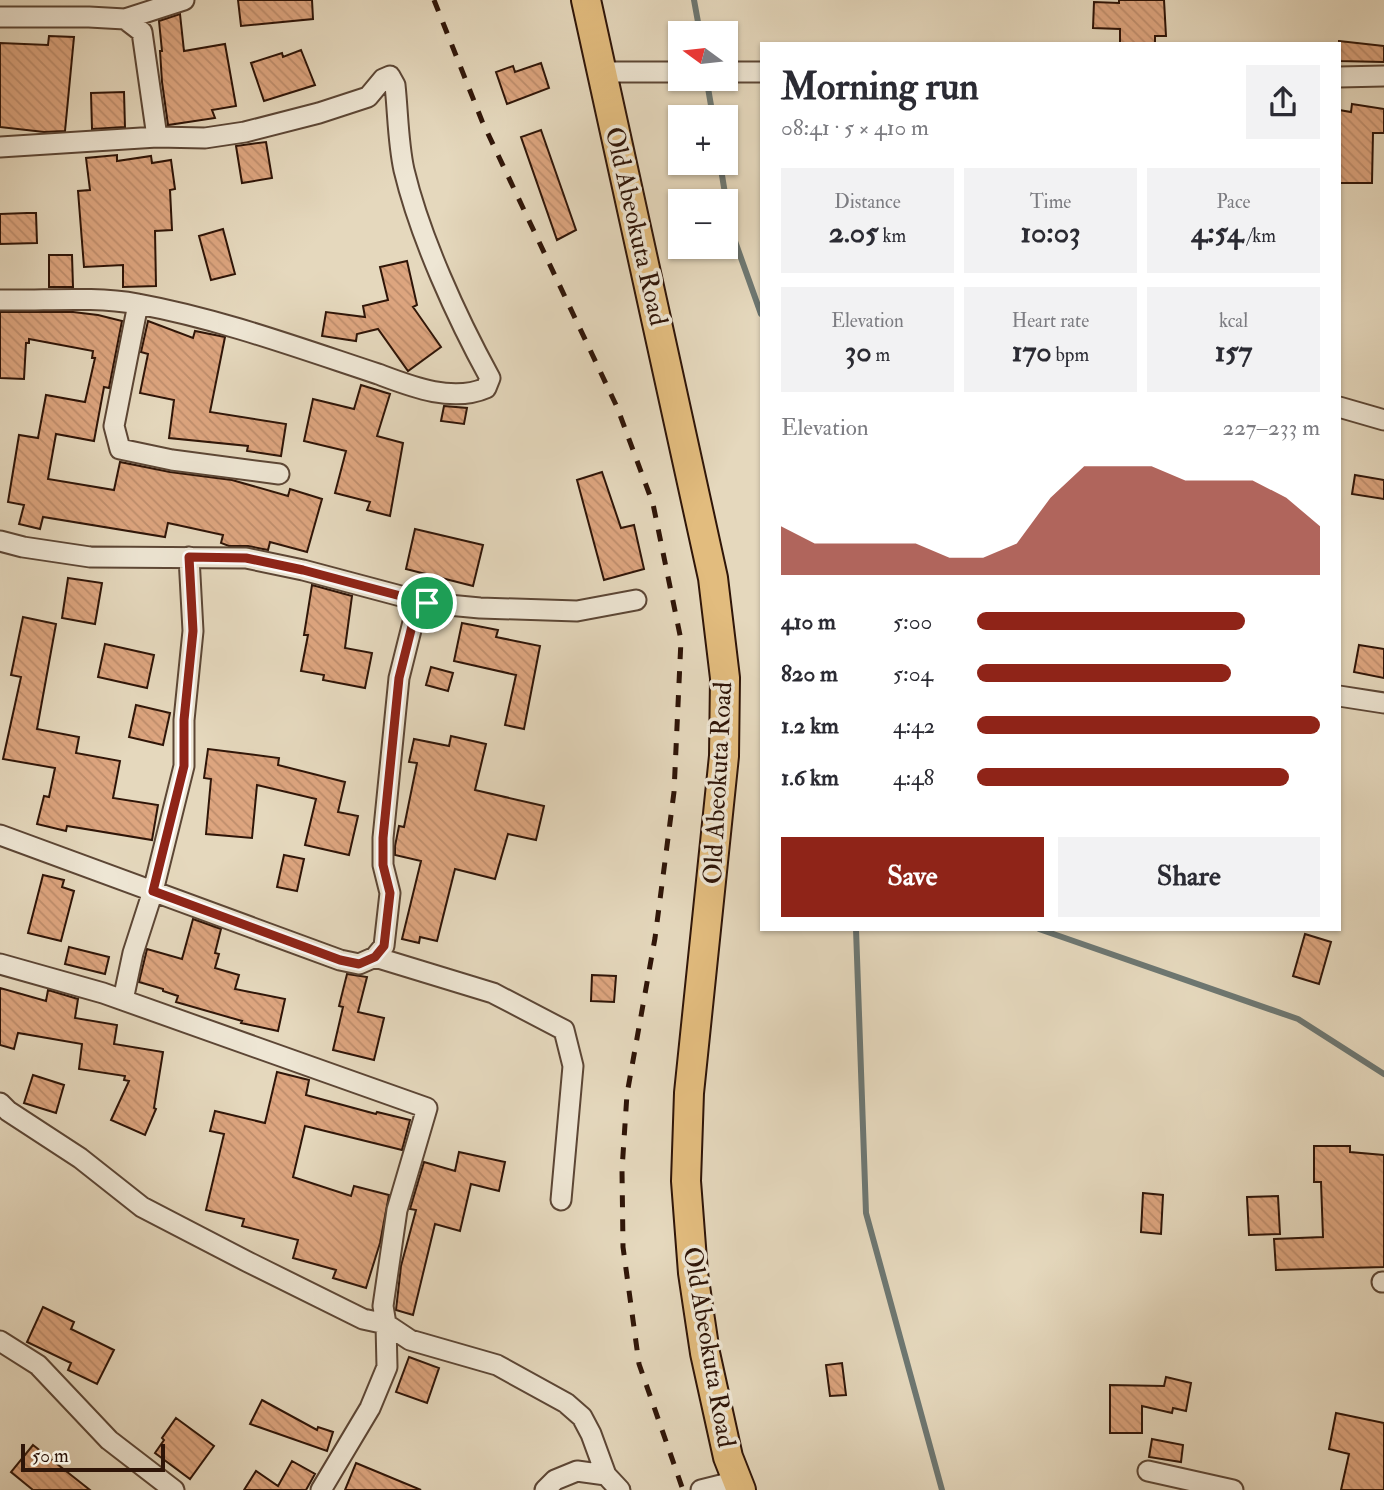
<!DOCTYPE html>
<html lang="en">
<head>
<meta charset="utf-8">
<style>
	:root { --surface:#fff; --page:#f2f2f3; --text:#2b2b33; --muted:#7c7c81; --accent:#8f2418 }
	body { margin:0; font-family:"IM FELL Double Pica",serif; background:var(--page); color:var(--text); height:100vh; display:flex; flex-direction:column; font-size:26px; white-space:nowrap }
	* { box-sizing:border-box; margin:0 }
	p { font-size:23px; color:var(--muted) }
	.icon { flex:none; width:38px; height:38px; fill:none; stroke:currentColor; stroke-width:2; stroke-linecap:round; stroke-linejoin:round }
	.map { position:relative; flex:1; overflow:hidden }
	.sheet { position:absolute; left:760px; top:42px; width:581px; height:889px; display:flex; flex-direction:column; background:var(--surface); border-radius:0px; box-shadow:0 2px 5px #0004 }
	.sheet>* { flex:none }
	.needle { width:46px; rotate:285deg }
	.controls { position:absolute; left:668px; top:21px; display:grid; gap:14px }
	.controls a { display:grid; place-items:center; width:70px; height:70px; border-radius:0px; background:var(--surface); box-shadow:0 2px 5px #0004; font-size:35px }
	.scale { position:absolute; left:21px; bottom:18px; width:144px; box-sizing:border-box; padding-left:7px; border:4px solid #2f1508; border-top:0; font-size:19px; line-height:24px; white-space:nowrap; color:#2f1508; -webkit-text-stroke:5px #eee6d4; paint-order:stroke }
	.pin { position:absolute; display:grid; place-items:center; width:60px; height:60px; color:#fff; margin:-30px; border:4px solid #fff; border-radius:50%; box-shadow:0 2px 7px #0007 }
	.round { display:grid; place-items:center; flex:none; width:74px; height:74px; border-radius:0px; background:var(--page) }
	.overview { display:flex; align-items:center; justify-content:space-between; height:119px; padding:0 21px }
	h1 { font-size:38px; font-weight:700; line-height:52px }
	.stats { display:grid; grid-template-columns:repeat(3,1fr); gap:10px; height:119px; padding:7px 21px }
	.stats div { display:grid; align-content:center; border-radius:0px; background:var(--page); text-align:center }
	.stats b { font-size:30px; font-weight:700 }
	.stats small { font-size:19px; font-weight:400 }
	.stats p { font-size:19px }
	.chart { height:196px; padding:14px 21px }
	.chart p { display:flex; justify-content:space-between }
	.chart svg { width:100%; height:126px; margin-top:7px; fill:var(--accent); opacity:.7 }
	.action { display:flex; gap:14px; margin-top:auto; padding:14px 21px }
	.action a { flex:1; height:80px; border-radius:0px; background:var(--accent); color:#fff; font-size:28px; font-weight:700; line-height:80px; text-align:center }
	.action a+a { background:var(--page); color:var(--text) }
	ul { padding:0 21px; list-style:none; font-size:23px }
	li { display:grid; grid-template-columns:112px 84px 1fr; align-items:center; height:52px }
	li i { height:18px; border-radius:9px; background:var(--accent) }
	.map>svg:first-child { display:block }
</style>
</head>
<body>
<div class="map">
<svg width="1384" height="1490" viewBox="0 0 1384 1490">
	<defs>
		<pattern id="building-back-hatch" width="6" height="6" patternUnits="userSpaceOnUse" patternTransform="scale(1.75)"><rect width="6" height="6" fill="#dda57f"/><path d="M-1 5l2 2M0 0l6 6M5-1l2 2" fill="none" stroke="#be8d6c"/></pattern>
	</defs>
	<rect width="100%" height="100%" fill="#e5d8bd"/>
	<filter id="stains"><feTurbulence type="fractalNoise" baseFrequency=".00286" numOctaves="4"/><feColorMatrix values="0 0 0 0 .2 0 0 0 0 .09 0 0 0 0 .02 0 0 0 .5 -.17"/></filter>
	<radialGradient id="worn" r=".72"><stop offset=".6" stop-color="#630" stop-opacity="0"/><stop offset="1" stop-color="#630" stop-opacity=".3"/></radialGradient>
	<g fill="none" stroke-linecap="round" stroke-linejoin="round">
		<path stroke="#6d7772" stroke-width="6" d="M 694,0 L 700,33
			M 708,88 L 713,117
			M 720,163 L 731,230 L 761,314
			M 856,929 L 866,1213 L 942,1490
			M 1039,929 L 1298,1019 L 1384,1074"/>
	</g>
	<path fill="url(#building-back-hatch)" stroke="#2f1508" stroke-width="2" d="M 238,0 L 312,0 L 313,19 L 241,26 Z
		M 1119,0 L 1164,0 L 1166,36 L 1155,36 L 1155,44 L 1120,44 L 1120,29 L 1093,28 L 1094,2 L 1119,3 Z
		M 180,14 L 184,51 L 225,44 L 236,106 L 212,110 L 215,118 L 168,125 L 162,82 L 160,51 L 162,51 L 159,21 Z
		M 49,36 L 74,37 L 65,131 L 44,132 L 0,127 L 0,43 L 48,45 Z
		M 1339,41 L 1384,46 L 1384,62 L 1339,61 Z
		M 301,50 L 315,85 L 264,101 L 251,63 L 282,53 L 283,57 Z
		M 541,63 L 549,88 L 507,104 L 496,72 L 513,66 L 515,72 Z
		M 124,92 L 125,127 L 92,129 L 91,93 Z
		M 1352,104 L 1384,109 L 1384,133 L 1373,133 L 1372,183 L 1339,183 L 1339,110 L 1351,112 Z
		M 541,130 L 576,230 L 557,240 L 521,137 Z
		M 266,142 L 272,178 L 242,183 L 236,146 Z
		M 117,155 L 117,161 L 151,156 L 152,163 L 171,160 L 175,189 L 170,190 L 172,230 L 155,231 L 156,286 L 123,287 L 123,265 L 84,267 L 78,191 L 90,190 L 86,158 Z
		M 27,213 L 36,213 L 37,243 L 0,244 L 0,214 Z
		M 223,229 L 235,274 L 211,280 L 199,236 Z
		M 49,255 L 72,255 L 73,287 L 49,287 Z
		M 407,261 L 417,305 L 413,307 L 441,347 L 408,371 L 378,329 L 357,334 L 356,341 L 322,336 L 326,312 L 365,317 L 363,306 L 388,300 L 380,267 Z
		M 0,312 L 73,312 L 98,315 L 122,321 L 109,388 L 104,387 L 94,441 L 56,434 L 48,479 L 114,490 L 120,462 L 170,472 L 232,480 L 288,496 L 290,489 L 322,499 L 307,552 L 270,542 L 268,550 L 248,546 L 229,546 L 221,543 L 223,535 L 168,523 L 165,537 L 43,517 L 40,529 L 19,524 L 24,505 L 8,502 L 19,435 L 38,438 L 46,395 L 85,402 L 95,358 L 92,358 L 93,351 L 29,339 L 29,343 L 26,343 L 24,379 L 0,378 Z
		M 148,321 L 193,338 L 195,331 L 225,337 L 210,412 L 286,424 L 281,456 L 247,451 L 248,446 L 169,438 L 174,400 L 140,393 L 148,354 L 141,352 Z
		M 361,385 L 390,394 L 377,436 L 403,443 L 390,516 L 367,510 L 370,502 L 335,493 L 346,451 L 304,441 L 313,399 L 354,409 Z
		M 444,406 L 467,408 L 464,424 L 441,421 Z
		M 602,472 L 621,528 L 634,525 L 644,569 L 604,580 L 577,480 Z
		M 1355,475 L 1384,480 L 1384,499 L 1352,494 Z
		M 415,529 L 483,545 L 473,586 L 406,569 Z
		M 68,578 L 102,583 L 95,624 L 62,618 Z
		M 312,585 L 352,596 L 345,648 L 372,653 L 365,688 L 323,680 L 324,675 L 301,671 L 308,635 L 304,635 Z
		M 23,617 L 56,624 L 37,729 L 79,737 L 76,753 L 120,761 L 113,798 L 158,805 L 152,840 L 67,826 L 66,831 L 37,824 L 44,796 L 49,797 L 55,768 L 3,759 L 21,677 L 11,675 Z
		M 462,623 L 498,630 L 496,637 L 540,646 L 524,729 L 505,725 L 516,675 L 454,661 Z
		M 105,644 L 154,655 L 147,688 L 98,677 Z
		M 1359,645 L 1384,649 L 1384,678 L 1354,672 Z
		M 431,667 L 453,673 L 448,691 L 426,685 Z
		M 136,705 L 170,713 L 163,745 L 129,737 Z
		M 451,736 L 486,744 L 475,790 L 544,806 L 536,840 L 508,834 L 495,879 L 455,869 L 437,941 L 420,937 L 419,943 L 402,939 L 421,861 L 395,855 L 395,846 L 399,826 L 404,827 L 417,763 L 409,762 L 414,739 L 449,746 Z
		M 208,749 L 279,758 L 278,765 L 345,782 L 338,812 L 358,816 L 349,855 L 305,845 L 316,799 L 257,785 L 252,838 L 206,834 L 211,779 L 204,778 Z
		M 284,855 L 304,859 L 297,891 L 277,887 Z
		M 43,875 L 64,880 L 62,887 L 74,891 L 61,941 L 28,933 Z
		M 193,919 L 221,929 L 215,953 L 219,954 L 215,968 L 239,975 L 235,989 L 285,999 L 278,1031 L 241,1023 L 242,1021 L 176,1002 L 178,996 L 163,991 L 163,989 L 139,982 L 147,949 L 182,959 Z
		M 1305,934 L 1331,942 L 1319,984 L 1293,976 Z
		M 69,947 L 109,957 L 105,974 L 65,964 Z
		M 347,974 L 367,977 L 358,1012 L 384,1018 L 374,1060 L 333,1050 L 343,1007 L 339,1006 Z
		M 592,975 L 616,976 L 614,1002 L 591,1001 Z
		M 0,988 L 46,1001 L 48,990 L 78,999 L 75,1018 L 117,1025 L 114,1044 L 163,1052 L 154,1108 L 156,1109 L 145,1135 L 111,1120 L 129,1081 L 124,1080 L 125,1076 L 79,1069 L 82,1044 L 18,1033 L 14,1049 L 0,1045 Z
		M 277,1072 L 309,1080 L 306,1095 L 376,1114 L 377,1112 L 410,1120 L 402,1150 L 305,1126 L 293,1177 L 351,1196 L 354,1186 L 389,1195 L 380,1243 L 366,1288 L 333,1278 L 336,1270 L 293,1258 L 298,1240 L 242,1226 L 244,1219 L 206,1210 L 224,1134 L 210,1131 L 215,1111 L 265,1123 Z
		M 33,1075 L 64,1085 L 56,1113 L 24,1103 Z
		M 1314,1146 L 1350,1146 L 1350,1152 L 1384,1155 L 1384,1267 L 1276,1270 L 1274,1239 L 1323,1237 L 1321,1182 L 1314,1182 Z
		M 459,1152 L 505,1162 L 499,1191 L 471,1184 L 460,1231 L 435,1224 L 413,1315 L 396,1310 L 401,1266 L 416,1210 L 410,1209 L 424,1162 L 455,1171 Z
		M 1143,1193 L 1163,1195 L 1161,1234 L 1141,1232 Z
		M 1278,1196 L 1280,1234 L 1249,1235 L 1247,1197 Z
		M 43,1307 L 74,1322 L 71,1329 L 114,1350 L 97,1384 L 68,1370 L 71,1363 L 27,1342 Z
		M 409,1357 L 439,1368 L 427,1403 L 396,1392 Z
		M 842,1363 L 846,1395 L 830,1396 L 826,1365 Z
		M 1166,1377 L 1191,1383 L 1186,1411 L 1173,1408 L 1172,1413 L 1142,1406 L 1142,1433 L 1110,1433 L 1110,1385 L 1164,1386 Z
		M 262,1400 L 317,1430 L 318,1427 L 333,1432 L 327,1451 L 250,1424 Z
		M 1336,1413 L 1384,1423 L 1384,1490 L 1341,1490 L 1349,1454 L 1329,1449 Z
		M 176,1418 L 214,1446 L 190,1479 L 155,1453 L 164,1440 L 162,1438 Z
		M 1152,1439 L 1183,1445 L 1181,1462 L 1149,1457 Z
		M 33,1445 L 90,1490 L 33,1490 L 11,1472 Z
		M 292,1461 L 315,1474 L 306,1490 L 244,1490 L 256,1471 L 278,1486 Z
		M 356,1463 L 421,1490 L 345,1490 Z"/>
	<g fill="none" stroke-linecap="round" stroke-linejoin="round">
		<g stroke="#5c4635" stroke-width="23">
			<path id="minor" d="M 0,17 L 89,17 L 125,19 L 142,32 L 157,137
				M 125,19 L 184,0
				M 602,72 L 681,72
				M 726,72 L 761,72
				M 1339,77 L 1384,76
				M 0,147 L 157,137 L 205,138 L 245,132 L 319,113 L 368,97 L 383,79 L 390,76 L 395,85 C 398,113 398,143 404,170 C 420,237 457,318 490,378 L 486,388 C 452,403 410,386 378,374 C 299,348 220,319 138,304 C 92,296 46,301 0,300
				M 138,304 L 114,426 L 120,449 L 172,460 L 279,474
				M 1339,407 L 1384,420
				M 0,541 L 23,547 L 90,557 L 246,558 L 303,570 L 427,603 L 480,608 L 577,611 L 636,600
				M 1339,696 L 1384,703
				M 0,835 L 340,960 L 359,964 L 375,957 L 384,946 L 390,893 L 383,865 L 383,838 L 399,678 L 415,614 L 427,603
				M 375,957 L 493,993 L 564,1030 L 573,1066 L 561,1200
				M 0,964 L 103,993 L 427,1108 L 397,1210 L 383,1306 L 386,1324 L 363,1319 L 248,1262 L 142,1207 L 80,1158 L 8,1111 L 0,1103
				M 123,1000 L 133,953 L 153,891 L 184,766 L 184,720 L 193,631 L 189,557
				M 1382,1282 L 1384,1282
				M 386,1324 L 410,1340 L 497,1365 L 566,1403 L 582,1417 L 591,1434 L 606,1475
				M 0,1341 L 38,1365 L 109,1440 L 174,1490
				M 1148,1471 L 1233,1490
				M 321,1490 L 370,1408 L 387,1367 L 386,1324
				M 545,1490 L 555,1480 L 577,1471 L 606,1475 L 620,1490
				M 701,1490 L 737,1481"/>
		</g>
		<g stroke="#2f1508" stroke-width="32">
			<path id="highway" d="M 586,0 L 713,578 L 725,678 L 724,756 L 689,1093 L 686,1181 L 693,1273 L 705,1353 L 728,1457 L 741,1490"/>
		</g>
		<use href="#minor" stroke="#eee6d4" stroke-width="19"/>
		<use href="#highway" stroke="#e2bc7e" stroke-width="28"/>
		<path stroke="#2f1508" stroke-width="5" stroke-dasharray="12 12" stroke-linecap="butt" d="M 434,0 L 482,121 L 617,407 L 653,504 L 681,640 L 674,792 L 655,938 L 627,1094 L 622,1170 L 623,1247 L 639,1364 L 683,1490"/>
	</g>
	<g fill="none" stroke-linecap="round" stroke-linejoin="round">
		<g stroke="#fff" stroke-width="14">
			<path id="route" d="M 189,557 L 246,558 L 303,570 L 427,603 L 415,614 L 399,678 L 383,838 L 383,865 L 390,893 L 384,946 L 375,957 L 359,964 L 340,960 L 153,891 L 184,766 L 184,720 L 193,631 Z"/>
		</g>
		<use href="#route" stroke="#8f2418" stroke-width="9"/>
	</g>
	<g text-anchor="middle" stroke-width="7" stroke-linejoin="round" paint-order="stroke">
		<g font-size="26" fill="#2f1508" stroke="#eee6d4">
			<text transform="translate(637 226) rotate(77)" y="9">Old Abeokuta Road</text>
			<text transform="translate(717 783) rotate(-87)" y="9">Old Abeokuta Road</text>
			<text transform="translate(710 1347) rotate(80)" y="9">Old Abeokuta Road</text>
		</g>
	</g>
	<rect width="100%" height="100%" filter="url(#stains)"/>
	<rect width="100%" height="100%" fill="url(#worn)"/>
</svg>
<div class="controls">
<a><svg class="needle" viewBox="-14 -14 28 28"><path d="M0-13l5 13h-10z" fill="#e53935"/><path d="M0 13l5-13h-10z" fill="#7c7c81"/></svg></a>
<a>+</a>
<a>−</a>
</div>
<div class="scale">50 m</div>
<div class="pin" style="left:427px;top:603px;background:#1e9e55"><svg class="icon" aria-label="arrive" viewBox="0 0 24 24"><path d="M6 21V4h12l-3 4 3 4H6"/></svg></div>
<section class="sheet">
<div class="overview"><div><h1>Morning run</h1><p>08:41 · 5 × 410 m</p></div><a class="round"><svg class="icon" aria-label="share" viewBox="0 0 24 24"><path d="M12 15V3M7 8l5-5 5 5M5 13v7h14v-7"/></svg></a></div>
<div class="stats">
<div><p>Distance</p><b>2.05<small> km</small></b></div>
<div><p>Time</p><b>10:03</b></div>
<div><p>Pace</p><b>4:54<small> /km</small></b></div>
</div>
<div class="stats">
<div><p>Elevation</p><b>30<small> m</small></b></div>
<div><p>Heart rate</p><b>170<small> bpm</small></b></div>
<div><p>kcal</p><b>157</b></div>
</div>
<div class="chart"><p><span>Elevation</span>227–233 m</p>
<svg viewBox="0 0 160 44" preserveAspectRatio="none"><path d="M0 44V27L10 33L20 33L30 33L40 33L50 38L60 38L70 33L80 17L90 6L100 6L110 6L120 11L130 11L140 11L150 17L160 27V44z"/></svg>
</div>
<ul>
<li><b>410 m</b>5:00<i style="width:78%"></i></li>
<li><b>820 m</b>5:04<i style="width:74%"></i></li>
<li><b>1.2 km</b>4:42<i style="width:100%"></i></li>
<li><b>1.6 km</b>4:48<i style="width:91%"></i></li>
</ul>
<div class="action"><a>Save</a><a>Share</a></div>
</section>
</div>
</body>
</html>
